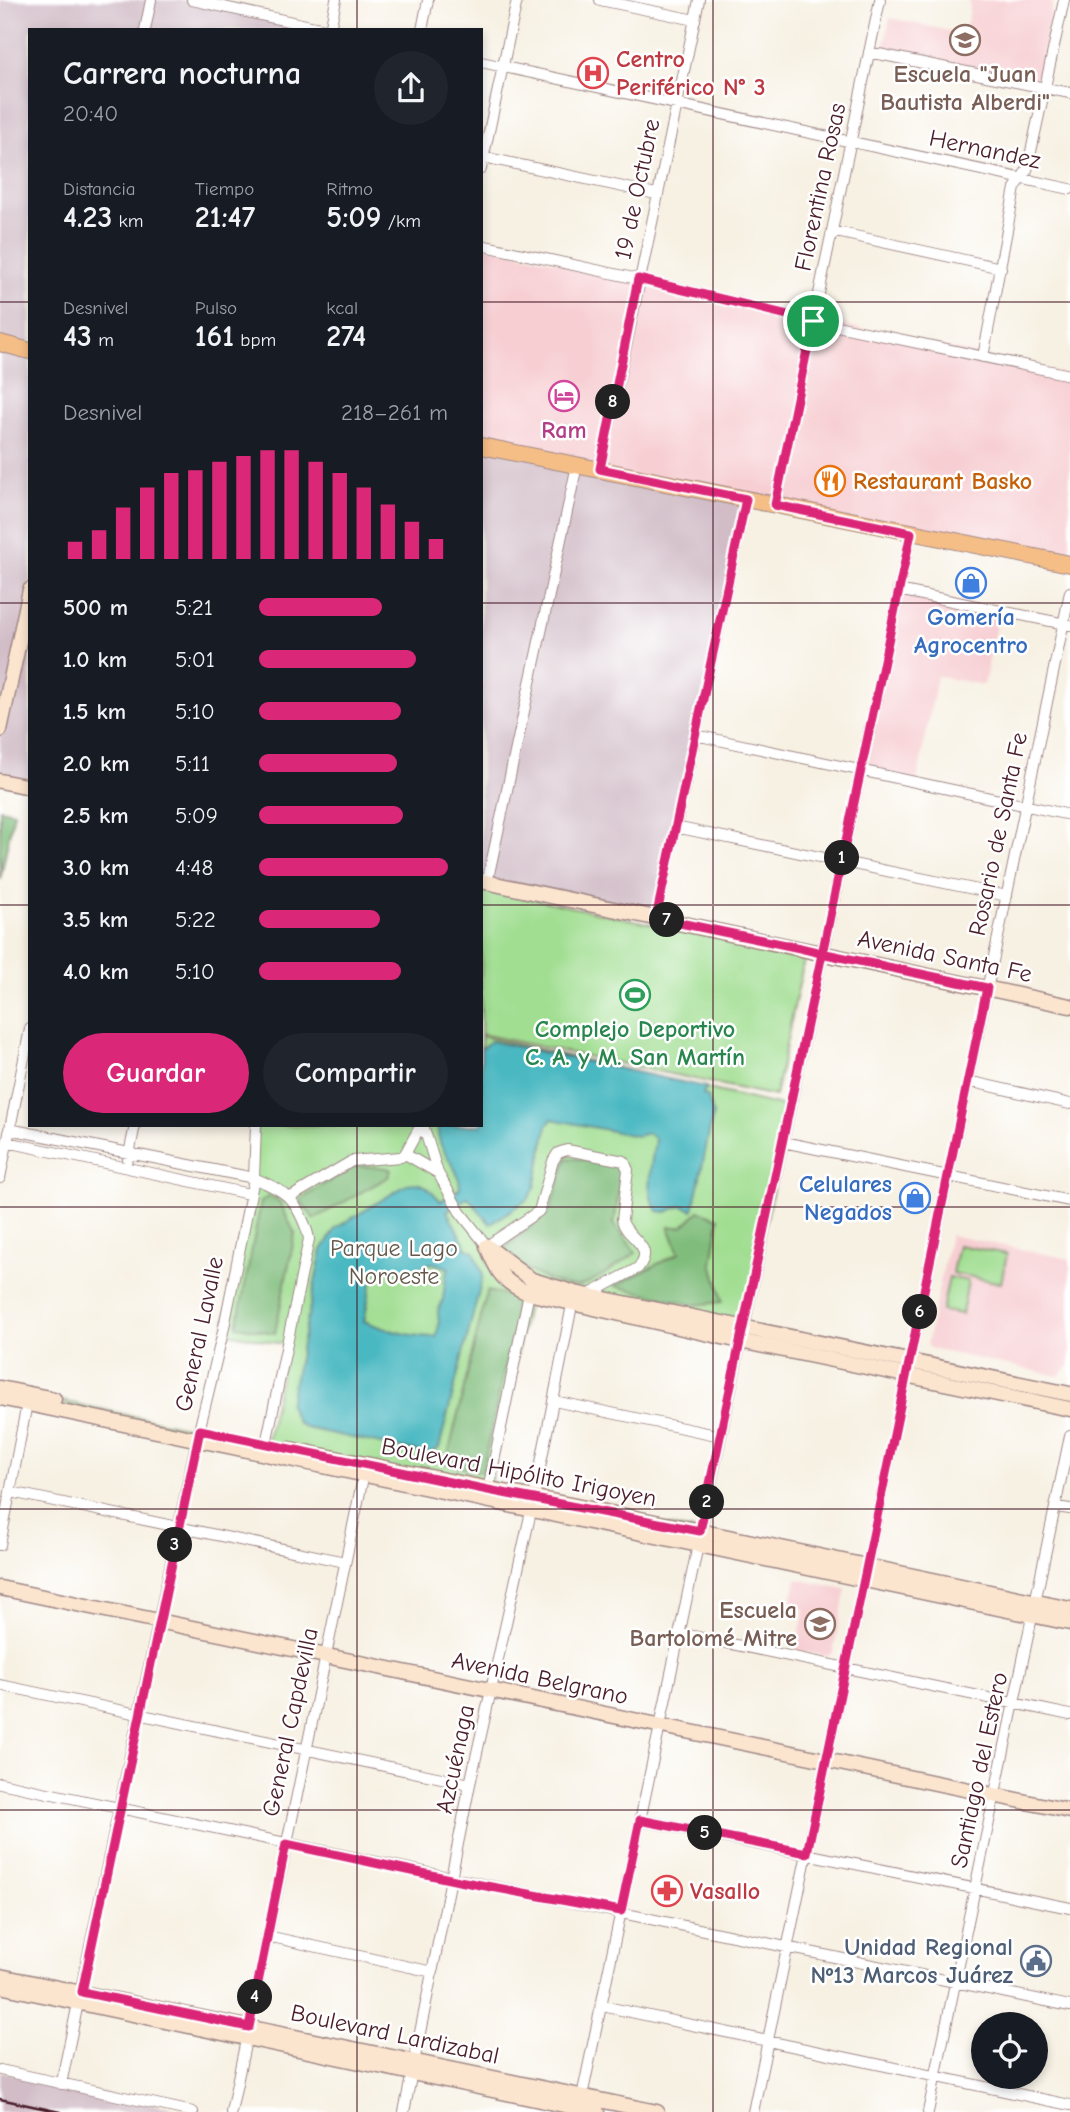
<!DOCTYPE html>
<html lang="es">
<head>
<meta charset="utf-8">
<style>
	:root { --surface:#171b24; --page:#20242c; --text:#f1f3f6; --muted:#9ea1a6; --accent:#db2777 }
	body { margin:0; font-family:"Comic Neue",sans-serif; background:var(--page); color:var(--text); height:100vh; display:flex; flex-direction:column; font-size:26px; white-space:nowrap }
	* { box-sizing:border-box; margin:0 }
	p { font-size:23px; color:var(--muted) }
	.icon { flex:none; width:38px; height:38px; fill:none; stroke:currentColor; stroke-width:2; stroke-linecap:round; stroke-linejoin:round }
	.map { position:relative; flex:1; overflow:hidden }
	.drawer { position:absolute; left:28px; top:28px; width:455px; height:1099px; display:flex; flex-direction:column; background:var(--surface); border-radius:0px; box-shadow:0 4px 10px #0003 }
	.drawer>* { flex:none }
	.buttons { position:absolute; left:971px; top:2012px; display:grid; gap:14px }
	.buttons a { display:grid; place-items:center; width:77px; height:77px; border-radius:50%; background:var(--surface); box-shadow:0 4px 10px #0003; font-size:35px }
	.pin { position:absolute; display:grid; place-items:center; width:60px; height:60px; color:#fff; margin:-30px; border:4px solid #fff; border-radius:50%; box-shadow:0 2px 7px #0007 }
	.km { position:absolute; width:35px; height:35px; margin:-18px; border-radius:50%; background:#222; color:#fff; font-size:19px; line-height:35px; text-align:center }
	.round { display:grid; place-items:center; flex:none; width:74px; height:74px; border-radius:37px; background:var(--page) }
	.overview { display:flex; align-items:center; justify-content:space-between; height:119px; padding:0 35px }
	h1 { font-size:32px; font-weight:700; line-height:52px }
	.figures { display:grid; grid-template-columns:repeat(3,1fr); gap:10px; height:119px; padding:7px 35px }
	.figures div { display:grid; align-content:center }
	.figures b { font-size:30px; font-weight:700 }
	.figures small { font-size:19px; font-weight:400 }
	.figures p { font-size:19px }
	.chart { height:196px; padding:14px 35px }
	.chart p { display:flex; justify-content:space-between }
	.chart svg { width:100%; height:126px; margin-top:7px; stroke:var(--accent); stroke-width:6 }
	.button { display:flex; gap:14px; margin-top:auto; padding:14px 35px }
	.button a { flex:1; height:80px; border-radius:42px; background:var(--accent); color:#fff; font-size:28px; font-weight:700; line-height:80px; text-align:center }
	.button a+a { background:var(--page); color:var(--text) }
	ul { padding:0 35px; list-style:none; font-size:23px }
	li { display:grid; grid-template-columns:112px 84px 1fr; align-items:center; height:52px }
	li i { height:18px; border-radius:9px; background:var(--accent) }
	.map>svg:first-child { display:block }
</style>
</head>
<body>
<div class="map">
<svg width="1070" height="2112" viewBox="0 0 1070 2112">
	<rect width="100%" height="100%" fill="#fff"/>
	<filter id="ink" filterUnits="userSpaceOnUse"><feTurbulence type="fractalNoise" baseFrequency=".0143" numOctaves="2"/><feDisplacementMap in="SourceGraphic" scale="14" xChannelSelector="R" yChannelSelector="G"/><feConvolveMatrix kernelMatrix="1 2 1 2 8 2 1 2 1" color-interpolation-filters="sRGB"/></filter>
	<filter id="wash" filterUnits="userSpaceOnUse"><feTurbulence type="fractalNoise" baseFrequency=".00686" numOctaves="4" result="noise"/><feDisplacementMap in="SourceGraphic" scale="28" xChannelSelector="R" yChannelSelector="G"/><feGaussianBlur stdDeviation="1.57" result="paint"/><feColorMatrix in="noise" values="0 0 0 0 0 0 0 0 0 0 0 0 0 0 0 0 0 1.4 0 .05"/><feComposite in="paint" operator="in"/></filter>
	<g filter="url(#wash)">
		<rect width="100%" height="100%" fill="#f7f1e3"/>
		<path fill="#f7cfd3" d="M 969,0 L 1050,0 L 1053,4 L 1037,80 L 886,49 L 884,46 L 890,18 L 964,34 L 970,10 Z
			M 481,245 L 1070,375 L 1070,564 L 481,446 Z
			M 898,590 L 999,610 L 984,685 L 937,676 L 917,782 L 860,769 Z
			M 950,1235 L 1070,1259 L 1070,1365 L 1059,1376 L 931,1349 L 927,1345 Z
			M 796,1579 L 846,1589 L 833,1652 L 827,1656 L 796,1650 L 805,1609 L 790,1606 Z"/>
		<path fill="#d2bdc7" d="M 0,0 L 192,0 L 329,30 L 30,30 L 30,787 L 0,781 Z
			M 481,446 L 746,500 L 656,918 L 481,881 Z
			M 0,2071 L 190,2112 L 0,2112 Z"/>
		<path fill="#a1de92" stroke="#767e5e" stroke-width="2" d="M 481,888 L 805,956 L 775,1096 L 481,1034 Z
			M 481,1036 L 790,1108 L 744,1326 L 532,1281 L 489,1489 L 1070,1609 L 1070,1623 L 197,1439 L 0,1388 L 266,1444 L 287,1345 L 223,1332 L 249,1194 L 256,1125 L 481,1125 Z
			M 958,1245 L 1007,1254 L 1001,1283 L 952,1273 Z
			M 949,1277 L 968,1281 L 962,1314 L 942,1311 Z"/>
		<path fill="#80bd7c" stroke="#656e54" stroke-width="2" d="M 0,809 L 14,812 L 0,880 Z
			M 567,1158 L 611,1163 L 622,1170 L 614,1224 L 636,1253 C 624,1261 591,1285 579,1286 C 555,1289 518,1264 498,1254 L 550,1210 Z
			M 358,1166 L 387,1168 L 391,1170 L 388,1177 L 314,1219 L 300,1200 L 351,1167 Z
			M 269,1196 L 279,1201 L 295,1234 L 275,1333 L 237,1326 L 261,1202 Z
			M 699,1211 L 719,1218 L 712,1263 L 723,1302 L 694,1305 L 615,1286 L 679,1253 L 669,1227 L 682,1227 Z
			M 487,1291 L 520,1298 L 482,1472 L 446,1464 Z"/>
		<path fill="#49b8c1" stroke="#4a6c76" stroke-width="2" fill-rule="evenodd" d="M 490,1041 L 706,1087 L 703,1094 L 708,1097 L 713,1114 L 693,1210 L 681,1206 L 666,1212 L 658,1211 C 642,1193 653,1161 655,1139 L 648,1133 L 637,1136 L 552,1119 L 547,1126 L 535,1188 L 528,1199 L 490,1224 L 468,1197 L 447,1211 L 467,1249 L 474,1251 L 483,1275 L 439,1448 L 428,1454 L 306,1428 L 297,1422 L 289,1405 L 322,1250 L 336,1228 L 408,1184 C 423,1180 430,1190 441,1201 L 460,1188 C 460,1164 435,1152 438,1125 L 481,1125 L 481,1049 ZM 432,1263 L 449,1268 L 446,1275 L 443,1299 L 438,1311 L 439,1325 L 436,1337 C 411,1337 386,1330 364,1321 L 374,1269 L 410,1271 Z"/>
	</g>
	<g filter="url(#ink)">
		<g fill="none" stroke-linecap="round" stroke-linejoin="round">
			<g stroke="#a08887" stroke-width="12">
				<path id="street" d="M 192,0 L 329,30
					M 600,0 L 695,20
					M 145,30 L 151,0
					M 330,30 L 336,0
					M 422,30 L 428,0
					M 869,52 L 1070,93
					M 481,62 L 1070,189
					M 483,157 L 656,194
					M 481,169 L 517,0
					M 832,231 L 1001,268
					M 481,245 L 638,279 L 813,321 L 1070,375
					M 983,357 L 1015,188 L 1027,170 L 1064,0
					M 600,469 L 699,0
					M 775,505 L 880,0
					M 898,590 L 1070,625
					M 695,735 L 1070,815
					M 675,827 L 1007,896
					M 487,883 L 577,465
					M 656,918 L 746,500
					M 968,1081 L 1070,1104
					M 423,1125 L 438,1173 L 460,1212 L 487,1246 L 539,1211 L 553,1161 L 558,1153 L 567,1150 L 624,1161 L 628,1170 L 622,1220 C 626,1239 657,1245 638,1268 L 588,1295
					M 9,1129 L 254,1178 C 265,1183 281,1189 289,1198 C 298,1207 307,1227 309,1239 L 266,1444
					M 7,1142 L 249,1194
					M 783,1142 L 1070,1201
					M 405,1154 L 438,1173
					M 128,1159 L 135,1125
					M 0,1178 L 30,1029
					M 289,1198 L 352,1161 L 401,1157 L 405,1154 L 421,1125
					M 554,1401 L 721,1436
					M 488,1490 L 530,1288
					M 11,1492 L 345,1562
					M 1056,1507 L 1070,1509
					M 0,1545 L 28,1398
					M 679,1633 L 1070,1715
					M 0,1685 L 470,1784
					M 0,1783 C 356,1860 714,1930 1070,2006
					M 640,1820 L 1070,1908
					M 267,1936 L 433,1972
					M 602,2006 L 1070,2105
					M 0,2070 L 193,2112
					M 61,2084 L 197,1439 L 223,1332 L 254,1178 L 256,1125
					M 581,2101 L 911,533
					M 231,2112 L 365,1468
					M 404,2112 L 470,1784 L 534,1498 L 573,1300
					M 753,2112 L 1070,592
					M 928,2112 L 1070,1436"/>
			</g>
			<g stroke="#a08887" stroke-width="17">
				<path id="secondary" d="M 0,730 L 30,590
					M 0,781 L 30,787
					M 481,881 L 1070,1006
					M 487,1246 C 497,1271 502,1282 528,1293 L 740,1341 L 1070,1409
					M 488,1247 L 532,1280 L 575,1293 L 1070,1394
					M 0,1388 L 54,1399
					M 0,1398 L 1070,1623
					M 290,1449 L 700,1531 L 1070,1609
					M 0,1588 L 1070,1811
					M 0,1976 L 657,2112
					M 0,1986 L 597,2112"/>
			</g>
			<g stroke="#a08887" stroke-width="18">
				<path id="primary" d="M 0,343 L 30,351
					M 481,446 L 1070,564"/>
			</g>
			<use href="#street" stroke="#fff" stroke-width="10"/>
			<use href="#secondary" stroke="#fbe5cf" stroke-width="14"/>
			<use href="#primary" stroke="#f6be87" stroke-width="16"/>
			<path stroke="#4a1f2b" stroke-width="2.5" d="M 0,2099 L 60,2112"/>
		</g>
	</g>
	<g fill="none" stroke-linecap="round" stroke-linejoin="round" filter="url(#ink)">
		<g stroke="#fff" stroke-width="14">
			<path id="route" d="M 813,321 L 775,505 L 911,533 L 700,1531 L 488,1490 L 200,1430 L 82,1992 L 249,2027 L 286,1844 L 459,1881 L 621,1911 L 640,1820 L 807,1853 L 987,988 L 821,953 L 800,948 L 656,918 L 746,499 L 600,469 L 638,279 L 813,321"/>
		</g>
		<use href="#route" stroke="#db2777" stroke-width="9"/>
	</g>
	<path fill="none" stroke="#4a1f2b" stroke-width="2" stroke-opacity="0.55" d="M 357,0 L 357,30M 713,0 L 713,2112M 0,302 L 30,302M 481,302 L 1070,302M 0,603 L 30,603M 481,603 L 1070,603M 0,905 L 30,905M 481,905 L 1070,905M 357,1125 L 357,2112M 0,1207 L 1070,1207M 0,1509 L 1070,1509M 0,1810 L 1070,1810"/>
	<defs>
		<g id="school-ring" transform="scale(1.575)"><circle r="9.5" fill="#fff" stroke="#8d6e63" stroke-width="1.5"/><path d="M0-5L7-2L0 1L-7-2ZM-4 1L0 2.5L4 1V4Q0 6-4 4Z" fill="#8d6e63"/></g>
		<g id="hospital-ring" transform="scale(1.575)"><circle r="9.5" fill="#fff" stroke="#e0444e" stroke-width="1.5"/><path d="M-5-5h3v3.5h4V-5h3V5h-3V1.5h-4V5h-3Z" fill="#e0444e"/></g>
		<g id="hotel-ring" transform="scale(1.575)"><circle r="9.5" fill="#fff" stroke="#d1479c" stroke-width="1.5"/><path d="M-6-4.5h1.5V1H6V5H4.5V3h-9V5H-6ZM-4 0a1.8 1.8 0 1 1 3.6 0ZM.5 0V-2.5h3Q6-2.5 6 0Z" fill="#d1479c"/></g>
		<g id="restaurant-ring" transform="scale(1.575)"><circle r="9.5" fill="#fff" stroke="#e8710a" stroke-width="1.5"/><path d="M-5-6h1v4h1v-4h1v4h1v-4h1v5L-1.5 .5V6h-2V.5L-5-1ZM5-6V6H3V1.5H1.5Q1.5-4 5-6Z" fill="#e8710a"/></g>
		<g id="shop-ring" transform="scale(1.575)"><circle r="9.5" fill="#fff" stroke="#3f7fe0" stroke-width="1.5"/><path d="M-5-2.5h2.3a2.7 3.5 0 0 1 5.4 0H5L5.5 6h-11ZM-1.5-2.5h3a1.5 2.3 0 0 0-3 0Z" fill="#3f7fe0"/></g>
		<g id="stadium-ring" transform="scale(1.575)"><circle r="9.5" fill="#fff" stroke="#2e9e5b" stroke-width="1.5"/><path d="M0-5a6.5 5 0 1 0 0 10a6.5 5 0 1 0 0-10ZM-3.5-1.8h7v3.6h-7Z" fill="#2e9e5b"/></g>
		<g id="pharmacy-ring" transform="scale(1.575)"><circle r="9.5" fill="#fff" stroke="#e0444e" stroke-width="1.5"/><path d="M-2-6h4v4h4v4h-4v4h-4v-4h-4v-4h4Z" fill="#e0444e"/></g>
		<g id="civic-ring" transform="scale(1.575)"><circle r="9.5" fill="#fff" stroke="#5c6f8a" stroke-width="1.5"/><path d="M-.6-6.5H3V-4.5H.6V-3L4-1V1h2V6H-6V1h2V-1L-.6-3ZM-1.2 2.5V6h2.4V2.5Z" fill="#5c6f8a"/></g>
	</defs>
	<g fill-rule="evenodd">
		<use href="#school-ring" x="965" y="40"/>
		<use href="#hospital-ring" x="593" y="73"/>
		<use href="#hotel-ring" x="564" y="396"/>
		<use href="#restaurant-ring" x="830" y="481"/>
		<use href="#shop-ring" x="971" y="583"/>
		<use href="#stadium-ring" x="635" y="995"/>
		<use href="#shop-ring" x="915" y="1198"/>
		<use href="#school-ring" x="820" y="1624"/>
		<use href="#pharmacy-ring" x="667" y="1891"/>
		<use href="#civic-ring" x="1036" y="1961"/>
	</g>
	<g text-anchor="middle" stroke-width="5" stroke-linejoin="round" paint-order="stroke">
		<g font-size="24" font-weight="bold" fill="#be3a42" stroke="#fff" text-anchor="start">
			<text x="616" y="67">Centro<tspan x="616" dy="28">Periférico N° 3</tspan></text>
			<text x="690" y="1899">Vasallo</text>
		</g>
		<g font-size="24" font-weight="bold" fill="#785e54" stroke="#fff">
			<text x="965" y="82">Escuela "Juan<tspan x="965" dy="28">Bautista Alberdi"</tspan></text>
			<text x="797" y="1618" text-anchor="end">Escuela<tspan x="797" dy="28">Bartolomé Mitre</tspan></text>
		</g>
		<g font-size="24" fill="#4a1f2b" stroke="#fff">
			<text transform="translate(985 149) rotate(12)" y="8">Hernandez</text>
			<text transform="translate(820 187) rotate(-78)" y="8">Florentina Rosas</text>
			<text transform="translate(637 189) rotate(-78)" y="8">19 de Octubre</text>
			<text transform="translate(998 834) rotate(-78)" y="8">Rosario de Santa Fe</text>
			<text transform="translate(945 956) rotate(12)" y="8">Avenida Santa Fe</text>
			<text transform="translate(199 1334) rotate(-78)" y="8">General Lavalle</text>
			<text transform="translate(519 1472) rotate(11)" y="8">Boulevard Hipólito Irigoyen</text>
			<text transform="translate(540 1678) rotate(12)" y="8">Avenida Belgrano</text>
			<text transform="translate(290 1722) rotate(-78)" y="8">General Capdevilla</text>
			<text transform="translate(455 1759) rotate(-78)" y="8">Azcuénaga</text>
			<text transform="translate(979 1770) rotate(-78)" y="8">Santiago del Estero</text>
			<text transform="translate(395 2034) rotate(12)" y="8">Boulevard Lardizabal</text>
		</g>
		<g font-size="24" font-weight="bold" fill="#b23c85" stroke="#fff">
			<text x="564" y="438">Ram</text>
		</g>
		<g font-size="24" font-weight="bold" fill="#c56008" stroke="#fff" text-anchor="start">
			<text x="853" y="489">Restaurant Basko</text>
		</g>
		<g font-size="24" font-weight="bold" fill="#366cbe" stroke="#fff">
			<text x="971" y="625">Gomería<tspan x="971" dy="28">Agrocentro</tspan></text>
			<text x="892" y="1192" text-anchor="end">Celulares<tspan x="892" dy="28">Negados</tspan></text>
		</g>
		<g font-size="24" font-weight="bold" fill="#27864d" stroke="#fff">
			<text x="635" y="1037">Complejo Deportivo<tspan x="635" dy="28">C. A. y M. San Martín</tspan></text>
		</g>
		<g font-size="24" fill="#64584a" stroke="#fff">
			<text x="394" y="1256">Parque Lago<tspan x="394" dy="28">Noroeste</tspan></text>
		</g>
		<g font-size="24" font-weight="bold" fill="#4e5e75" stroke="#fff" text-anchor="end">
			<text x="1013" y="1955">Unidad Regional<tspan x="1013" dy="28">Nº13 Marcos Juárez</tspan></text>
		</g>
	</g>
</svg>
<div class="buttons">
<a><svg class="icon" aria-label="locate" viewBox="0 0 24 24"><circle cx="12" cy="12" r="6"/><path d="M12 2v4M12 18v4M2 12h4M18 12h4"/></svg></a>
</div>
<div class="pin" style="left:813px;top:321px;background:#1e9e55"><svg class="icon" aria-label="arrive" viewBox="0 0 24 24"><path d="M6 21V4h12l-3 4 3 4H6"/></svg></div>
<b class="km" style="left:842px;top:858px">1</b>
<b class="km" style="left:707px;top:1502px">2</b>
<b class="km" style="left:175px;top:1545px">3</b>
<b class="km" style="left:255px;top:1997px">4</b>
<b class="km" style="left:705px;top:1833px">5</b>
<b class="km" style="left:920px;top:1312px">6</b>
<b class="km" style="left:667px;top:920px">7</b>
<b class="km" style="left:613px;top:402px">8</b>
<section class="drawer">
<div class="overview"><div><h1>Carrera nocturna</h1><p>20:40</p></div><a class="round"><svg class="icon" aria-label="share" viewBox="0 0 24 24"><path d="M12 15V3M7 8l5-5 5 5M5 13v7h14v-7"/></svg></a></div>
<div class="figures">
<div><p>Distancia</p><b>4.23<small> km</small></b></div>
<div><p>Tiempo</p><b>21:47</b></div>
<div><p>Ritmo</p><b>5:09<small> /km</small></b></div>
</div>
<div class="figures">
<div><p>Desnivel</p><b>43<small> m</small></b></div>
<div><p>Pulso</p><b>161<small> bpm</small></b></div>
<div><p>kcal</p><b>274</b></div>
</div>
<div class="chart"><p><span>Desnivel</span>218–261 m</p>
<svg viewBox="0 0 160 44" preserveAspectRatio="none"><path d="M5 44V38M15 44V34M25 44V26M35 44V19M45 44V14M55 44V13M65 44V10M75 44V8M85 44V6M95 44V6M105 44V10M115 44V14M125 44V19M135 44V25M145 44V31M155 44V37"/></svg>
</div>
<ul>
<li><b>500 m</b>5:21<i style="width:65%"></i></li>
<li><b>1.0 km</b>5:01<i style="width:83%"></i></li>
<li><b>1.5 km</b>5:10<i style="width:75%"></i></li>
<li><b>2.0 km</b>5:11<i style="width:73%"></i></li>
<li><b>2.5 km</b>5:09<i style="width:76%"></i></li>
<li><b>3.0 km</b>4:48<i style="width:100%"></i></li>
<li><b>3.5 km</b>5:22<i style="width:64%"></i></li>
<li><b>4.0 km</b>5:10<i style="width:75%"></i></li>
</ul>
<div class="button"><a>Guardar</a><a>Compartir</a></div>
</section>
</div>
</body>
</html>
